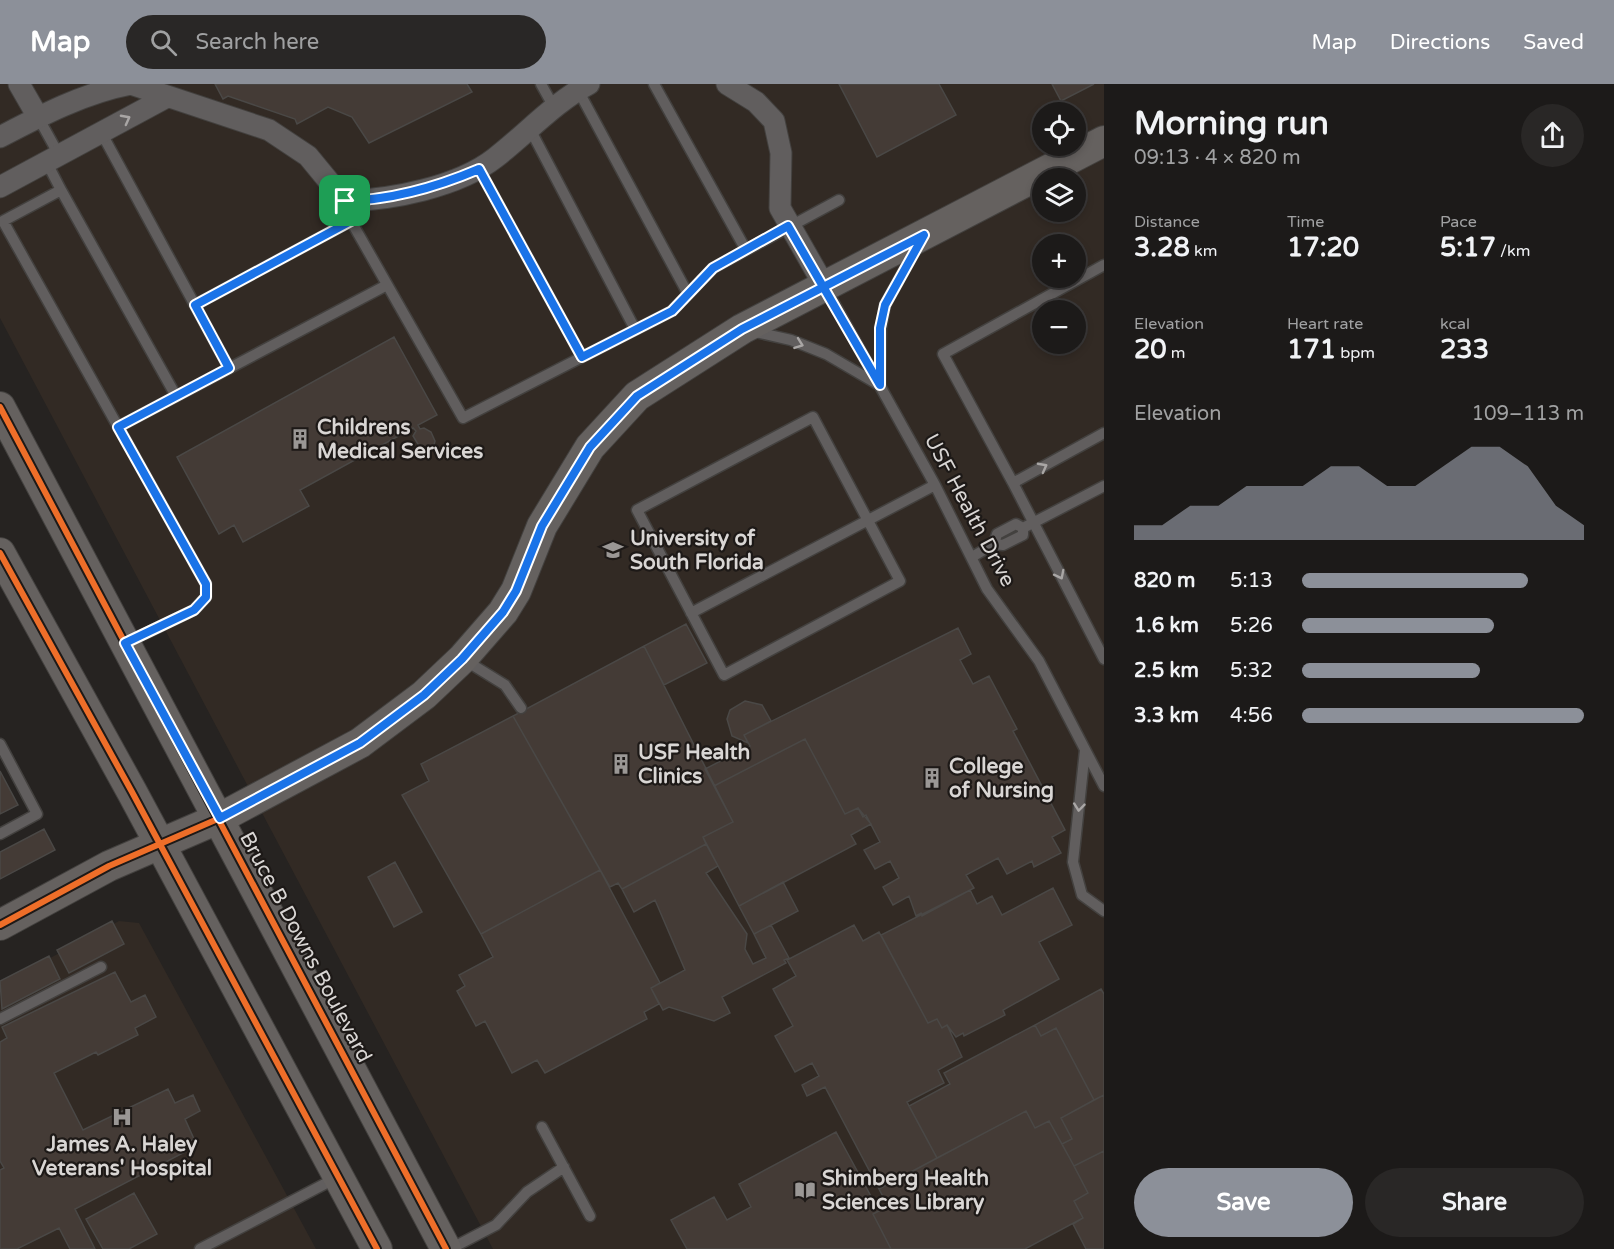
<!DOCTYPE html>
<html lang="en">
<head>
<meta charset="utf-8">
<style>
	:root { --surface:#1c1a19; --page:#292726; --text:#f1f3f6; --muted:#a0a1a2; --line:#3a3838; --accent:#8c9099 }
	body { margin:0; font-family:"Varela Round",sans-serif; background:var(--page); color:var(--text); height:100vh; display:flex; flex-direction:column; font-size:22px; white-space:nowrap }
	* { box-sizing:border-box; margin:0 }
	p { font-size:20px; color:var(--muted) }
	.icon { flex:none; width:33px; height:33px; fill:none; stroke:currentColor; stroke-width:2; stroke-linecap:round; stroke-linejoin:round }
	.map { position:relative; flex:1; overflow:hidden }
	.drawer { display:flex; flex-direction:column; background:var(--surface); width:510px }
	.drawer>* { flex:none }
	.tools { position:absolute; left:1032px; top:18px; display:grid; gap:12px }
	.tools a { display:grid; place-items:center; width:54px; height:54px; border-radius:50%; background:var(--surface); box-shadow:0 3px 9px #0003,0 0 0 2px var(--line); font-size:30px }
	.pin { position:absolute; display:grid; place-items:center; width:51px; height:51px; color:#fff; margin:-26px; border-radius:12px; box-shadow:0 3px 9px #0006 }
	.round { display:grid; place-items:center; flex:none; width:63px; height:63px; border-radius:32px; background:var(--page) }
	.headline { display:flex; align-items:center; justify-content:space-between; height:102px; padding:0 30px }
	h1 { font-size:33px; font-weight:800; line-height:45px }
	.metrics { display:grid; grid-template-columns:repeat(3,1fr); gap:9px; height:102px; padding:6px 30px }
	.metrics div { display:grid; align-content:center }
	.metrics b { font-size:26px; font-weight:800 }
	.metrics small { font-size:16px; font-weight:400 }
	.metrics p { font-size:16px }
	.chart { height:168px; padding:12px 30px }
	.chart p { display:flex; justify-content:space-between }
	.chart svg { width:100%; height:108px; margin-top:6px; fill:var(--accent); opacity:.7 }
	.primary-button { display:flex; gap:12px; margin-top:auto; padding:12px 30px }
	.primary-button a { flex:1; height:69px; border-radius:36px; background:var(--accent); color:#fff; font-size:24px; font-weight:800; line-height:69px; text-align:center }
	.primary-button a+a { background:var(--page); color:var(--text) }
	ul { padding:0 30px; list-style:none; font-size:20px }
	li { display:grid; grid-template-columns:96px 72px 1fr; align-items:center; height:45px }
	li i { height:15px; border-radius:8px; background:var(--accent) }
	header { display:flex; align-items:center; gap:36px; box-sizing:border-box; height:84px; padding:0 30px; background:var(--accent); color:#fff }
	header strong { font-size:28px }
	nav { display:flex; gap:33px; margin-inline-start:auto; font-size:21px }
	.search { width:420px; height:54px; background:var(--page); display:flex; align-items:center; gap:15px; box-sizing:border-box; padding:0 21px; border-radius:33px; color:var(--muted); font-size:22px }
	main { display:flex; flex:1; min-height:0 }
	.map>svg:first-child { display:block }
</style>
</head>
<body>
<header>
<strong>Map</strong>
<div class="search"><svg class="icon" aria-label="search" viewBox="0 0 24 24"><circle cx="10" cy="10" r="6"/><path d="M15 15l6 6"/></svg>Search here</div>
<nav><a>Map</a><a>Directions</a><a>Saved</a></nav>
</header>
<main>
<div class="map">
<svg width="1104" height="1165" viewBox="0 0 1104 1165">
	<rect width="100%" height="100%" fill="#262321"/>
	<path fill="#322a24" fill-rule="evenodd" d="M 0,0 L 1104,0 L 1104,1165 L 493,1165 L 0,234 ZM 1042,28 L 1076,28 L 1076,62 L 1042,62 ZM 1042,94 L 1076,94 L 1076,128 L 1042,128 ZM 1042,160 L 1076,160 L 1076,194 L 1042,194 ZM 1042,226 L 1076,226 L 1076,260 L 1042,260 Z
		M 119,837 L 139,839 L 316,1165 L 0,1165 L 0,901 Z"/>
	<path fill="#443b36" stroke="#4a4846" stroke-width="1.5" d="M 215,0 L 467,0 L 472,8 L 369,59 L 352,33 L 328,23 L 297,40 L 295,35 L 228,12 L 223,15 Z
		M 839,0 L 939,0 L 956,31 L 877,73 Z
		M 1052,0 L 1094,0 L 1061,17 Z
		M 394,253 L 437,331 L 418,341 L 420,345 L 424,344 L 431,348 L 435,357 L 434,361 L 421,365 L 413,352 L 416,347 L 413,344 L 300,406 L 309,422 L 243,458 L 234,441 L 219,450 L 177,373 Z
		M 686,540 L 707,579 L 664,601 L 644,562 Z
		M 958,544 L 971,570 L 960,576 L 973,600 L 989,592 L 1017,645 L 1013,647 L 1065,746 L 1052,753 L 1061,769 L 1034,783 L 1032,777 L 1007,790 L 998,774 L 966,791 L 974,804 L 922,832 L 921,829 L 916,832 L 909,812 L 893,821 L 883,803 L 899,794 L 890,777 L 875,785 L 864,766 L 880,758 L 866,731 L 863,733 L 858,724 L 845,730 L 805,655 L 714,702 L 705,685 L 750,662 L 744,651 Z
		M 644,562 L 733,738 L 703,753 L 706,760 L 622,805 L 618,799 L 610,803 L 513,632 Z
		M 745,617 L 762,621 L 771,637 L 744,651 L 748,659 L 732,652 L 727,635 L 730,626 Z
		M 513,632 L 600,786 L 481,850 L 402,711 L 429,697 L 421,680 Z
		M 805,655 L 845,730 L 858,724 L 871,740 L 851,751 L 856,760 L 739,822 L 703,753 L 733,738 L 714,702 Z
		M 0,687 L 18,721 L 0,730 Z
		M 44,745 L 55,766 L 0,795 L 0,768 Z
		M 706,760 L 718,782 L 706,789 L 747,850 L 745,865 L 753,880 L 766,874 L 754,850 L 771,841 L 789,874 L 784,876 L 786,879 L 722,913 L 730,929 L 714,937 L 669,923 L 663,926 L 651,904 L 685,886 L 655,816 L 634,828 L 622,805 Z
		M 395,778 L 422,828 L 394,843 L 368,793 Z
		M 600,786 L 660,899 L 651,904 L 659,920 L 644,928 L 647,935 L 545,989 L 537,976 L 512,989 L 485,937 L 476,942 L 457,907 L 465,902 L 459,891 L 493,873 L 481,850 Z
		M 783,798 L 798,827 L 754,850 L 739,822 Z
		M 1053,804 L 1072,841 L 1039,858 L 1059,895 L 1003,926 L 1005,931 L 964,952 L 963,949 L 956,953 L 947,941 L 942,944 L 937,935 L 928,939 L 881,851 L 970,806 L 977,820 L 992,812 L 1002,831 Z
		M 112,837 L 124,860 L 69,889 L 57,866 Z
		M 854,841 L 863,857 L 879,848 L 928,939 L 937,935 L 942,944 L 947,941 L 962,973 L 938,986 L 944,999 L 907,1018 L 937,1074 L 879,1105 L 825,1003 L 807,1012 L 802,1001 L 819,992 L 812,979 L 795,988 L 775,952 L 793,942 L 773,905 L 796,892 L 787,876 Z
		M 49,872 L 60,895 L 2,925 L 0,897 Z
		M 115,888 L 131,918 L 145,911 L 156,933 L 135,944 L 138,951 L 98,971 L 96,968 L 54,989 L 83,1046 L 168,1005 L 175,1019 L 193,1011 L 200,1027 L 185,1035 L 194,1055 L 182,1062 L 185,1068 L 75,1125 L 95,1165 L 70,1165 L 59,1144 L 17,1165 L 0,1165 L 0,1086 L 4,1084 L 0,1077 L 0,958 L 7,954 L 2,943 Z
		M 1101,905 L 1104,910 L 1104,1011 L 1094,1016 L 1056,944 L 1041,952 L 1035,941 Z
		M 1035,941 L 1041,952 L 1056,944 L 1094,1016 L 1061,1034 L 1072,1055 L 1062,1060 L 1049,1037 L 1035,1044 L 1026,1027 L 937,1074 L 909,1022 L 950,1000 L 944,989 Z
		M 1104,1011 L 1104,1067 L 1074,1082 L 1062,1060 L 1072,1055 L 1061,1034 Z
		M 1026,1027 L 1035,1044 L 1049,1037 L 1074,1082 L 1088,1109 L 1074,1117 L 1083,1134 L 1025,1165 L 891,1165 L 873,1130 L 888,1122 L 879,1105 Z
		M 836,1048 L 879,1127 L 873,1130 L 891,1165 L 687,1165 L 671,1136 L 714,1113 L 727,1136 L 751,1123 L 739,1100 Z
		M 1104,1067 L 1104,1165 L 1086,1165 L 1073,1140 L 1083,1134 L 1074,1117 L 1088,1109 L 1074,1082 Z
		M 134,1109 L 157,1150 L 129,1165 L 103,1165 L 86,1135 Z"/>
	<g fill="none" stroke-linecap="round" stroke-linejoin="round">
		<g stroke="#43413f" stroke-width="13">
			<path id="lane" d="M 541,0 L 555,25
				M 654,0 L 746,166
				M 578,6 L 688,210
				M 38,33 L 59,71
				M 530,45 L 635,245
				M 101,48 L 229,284
				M 46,77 L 61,106 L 3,137 L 206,500 L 206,513 L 194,526 L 126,559
				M 479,85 L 582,273
				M 61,106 L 176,312
				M 345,117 L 351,137 L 463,334 L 672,227 L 713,184 L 839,116
				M 825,203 L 935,401 L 987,505 L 1039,577 L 1104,702
				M 195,221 L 351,137
				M 751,247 L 791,256 L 826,270 L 879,301
				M 880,301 L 881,244 L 885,221 L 917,163
				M 813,333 L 900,497 L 724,591 L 637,426 Z
				M 118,343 L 387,201
				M 1104,349 L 1013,399 L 1104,575
				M 1013,399 L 943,270 L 1104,181
				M 1023,444 L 1016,440 L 997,450 L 994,460 L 1003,461 L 1023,451 L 1023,444 L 1104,402
				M 972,473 L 994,460
				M 691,529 L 935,401
				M 463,575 L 505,601 L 521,624
				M 0,660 L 37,730 L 0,750
				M 1085,666 L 1073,778 L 1082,811 L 1104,827
				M 0,935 L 101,883
				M 542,1043 L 590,1132
				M 200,1165 L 338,1093
				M 450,1165 L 496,1141 L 527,1108 L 564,1083"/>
		</g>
		<g stroke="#43413f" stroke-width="23">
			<path id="street" d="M 19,0 L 38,33
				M 131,0 L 269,46 L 308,72 L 345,117 C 391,116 458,103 495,74 C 526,50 555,18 589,0
				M 727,0 L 756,18 L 774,37 L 781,69 L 780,124 L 825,203
				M 0,53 C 42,31 84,9 131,0
				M 0,103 L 167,13"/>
		</g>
		<g stroke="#43413f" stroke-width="32">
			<path id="secondary" d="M 0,323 L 446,1165
				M 0,469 L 132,708 L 377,1165
				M 0,841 L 109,782 L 220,734 L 360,659 L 424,611 L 462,575 L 503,528 L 516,507 L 542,442 L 590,363 L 637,312 L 742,245 L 1104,57"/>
		</g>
		<use href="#lane" stroke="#615e5e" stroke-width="10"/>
		<use href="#street" stroke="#615e5e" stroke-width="21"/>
		<use href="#secondary" stroke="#65615f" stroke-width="30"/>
		<g stroke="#1d1917" stroke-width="10">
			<path id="cycleway" d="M 0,323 L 446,1165
				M 0,469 L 132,708 L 377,1165
				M 0,841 L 109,782 L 220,734"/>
		</g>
		<use href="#cycleway" stroke="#ee6e29" stroke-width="6"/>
	</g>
	<defs><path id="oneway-chevron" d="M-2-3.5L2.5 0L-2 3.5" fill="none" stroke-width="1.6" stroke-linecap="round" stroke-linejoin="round" transform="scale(1.5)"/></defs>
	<g stroke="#a9a6a5">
		<use href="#oneway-chevron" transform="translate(126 35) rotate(-28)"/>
		<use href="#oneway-chevron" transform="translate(799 260) rotate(20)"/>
		<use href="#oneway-chevron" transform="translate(1043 383) rotate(-28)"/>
		<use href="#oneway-chevron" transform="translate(1060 491) rotate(63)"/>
		<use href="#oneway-chevron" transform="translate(1079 723) rotate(96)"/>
	</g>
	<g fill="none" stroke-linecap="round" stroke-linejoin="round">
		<g stroke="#fff" stroke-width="12">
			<path id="route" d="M 345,117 L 351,137 L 195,221 L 229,284 L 118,343 L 206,500 L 206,513 L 194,526 L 125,559 L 220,734 L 360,659 L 424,611 L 462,575 L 503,528 L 516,507 L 542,442 L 590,363 L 637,312 L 742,245 L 924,151 L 885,221 L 880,244 L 880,301 L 788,142 L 713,184 L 672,227 L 582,273 L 479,85 C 437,103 392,116 345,117"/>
		</g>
		<use href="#route" stroke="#1a73e8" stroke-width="8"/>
	</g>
	<defs>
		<g id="building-bare" transform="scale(1.62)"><path d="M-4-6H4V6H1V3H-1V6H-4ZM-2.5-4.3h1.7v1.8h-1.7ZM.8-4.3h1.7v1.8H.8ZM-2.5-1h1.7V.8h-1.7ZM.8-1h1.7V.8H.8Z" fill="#9a9795" stroke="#1d1917" stroke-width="2.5" paint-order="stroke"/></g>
		<g id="university-bare" transform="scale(1.62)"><path d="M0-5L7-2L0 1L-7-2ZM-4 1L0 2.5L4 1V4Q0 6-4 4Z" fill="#9a9795" stroke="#1d1917" stroke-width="2.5" paint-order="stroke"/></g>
		<g id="hospital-bare" transform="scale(1.62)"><path d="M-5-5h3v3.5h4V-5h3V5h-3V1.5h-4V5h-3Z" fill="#9a9795" stroke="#1d1917" stroke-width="2.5" paint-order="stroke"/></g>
		<g id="library-bare" transform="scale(1.62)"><path d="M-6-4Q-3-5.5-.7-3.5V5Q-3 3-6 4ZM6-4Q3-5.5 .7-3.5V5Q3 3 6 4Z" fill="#9a9795" stroke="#1d1917" stroke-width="2.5" paint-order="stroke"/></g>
	</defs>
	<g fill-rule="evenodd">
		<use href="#building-bare" x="300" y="355"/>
		<use href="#university-bare" x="613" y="466"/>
		<use href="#building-bare" x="621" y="680"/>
		<use href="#building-bare" x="932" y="694"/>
		<use href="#hospital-bare" x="122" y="1033"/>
		<use href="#library-bare" x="805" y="1106"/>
	</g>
	<g text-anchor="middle" stroke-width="4.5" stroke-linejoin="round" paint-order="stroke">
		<g font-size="21" font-weight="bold" fill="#d9d6d4" stroke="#1d1917" text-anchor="start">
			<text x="317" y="350">Childrens<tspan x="317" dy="24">Medical Services</tspan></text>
			<text x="630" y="461">University of<tspan x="630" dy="24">South Florida</tspan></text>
			<text x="638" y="675">USF Health<tspan x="638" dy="24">Clinics</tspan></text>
			<text x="949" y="689">College<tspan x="949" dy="24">of Nursing</tspan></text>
			<text x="122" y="1067" text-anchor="middle">James A. Haley<tspan x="122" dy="24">Veterans' Hospital</tspan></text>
			<text x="822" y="1101">Shimberg Health<tspan x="822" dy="24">Sciences Library</tspan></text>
		</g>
		<g font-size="21" fill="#d9d6d4" stroke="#1d1917">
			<text transform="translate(970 426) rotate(62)" y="7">USF Health Drive</text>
			<text transform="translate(306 863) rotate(62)" y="7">Bruce B Downs Boulevard</text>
		</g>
	</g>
</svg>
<div class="tools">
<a><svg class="icon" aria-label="locate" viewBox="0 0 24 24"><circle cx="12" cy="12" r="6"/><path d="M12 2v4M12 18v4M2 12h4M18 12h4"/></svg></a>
<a><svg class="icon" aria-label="layers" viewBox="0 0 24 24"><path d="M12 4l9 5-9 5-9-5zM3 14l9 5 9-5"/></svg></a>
<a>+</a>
<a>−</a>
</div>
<div class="pin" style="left:345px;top:117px;background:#1e9e55"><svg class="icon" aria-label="arrive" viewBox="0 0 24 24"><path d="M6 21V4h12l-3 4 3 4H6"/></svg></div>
</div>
<section class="drawer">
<div class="headline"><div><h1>Morning run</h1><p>09:13 · 4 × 820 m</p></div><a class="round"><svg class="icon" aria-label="share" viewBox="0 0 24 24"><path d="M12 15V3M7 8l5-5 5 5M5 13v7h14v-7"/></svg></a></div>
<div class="metrics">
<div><p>Distance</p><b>3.28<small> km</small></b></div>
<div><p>Time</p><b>17:20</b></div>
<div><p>Pace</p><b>5:17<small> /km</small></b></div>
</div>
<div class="metrics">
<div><p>Elevation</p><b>20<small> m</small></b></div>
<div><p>Heart rate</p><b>171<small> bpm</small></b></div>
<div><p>kcal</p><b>233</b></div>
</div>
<div class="chart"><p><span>Elevation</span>109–113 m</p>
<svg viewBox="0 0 160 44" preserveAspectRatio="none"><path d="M0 44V38L10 38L20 30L30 30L40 22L50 22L60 22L70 14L80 14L90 22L100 22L110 14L120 6L130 6L140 14L150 30L160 38V44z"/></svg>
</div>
<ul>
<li><b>820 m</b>5:13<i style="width:80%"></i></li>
<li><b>1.6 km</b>5:26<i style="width:68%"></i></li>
<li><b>2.5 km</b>5:32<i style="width:63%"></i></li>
<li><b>3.3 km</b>4:56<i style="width:100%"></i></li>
</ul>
<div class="primary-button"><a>Save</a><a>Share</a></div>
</section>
</main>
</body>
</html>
